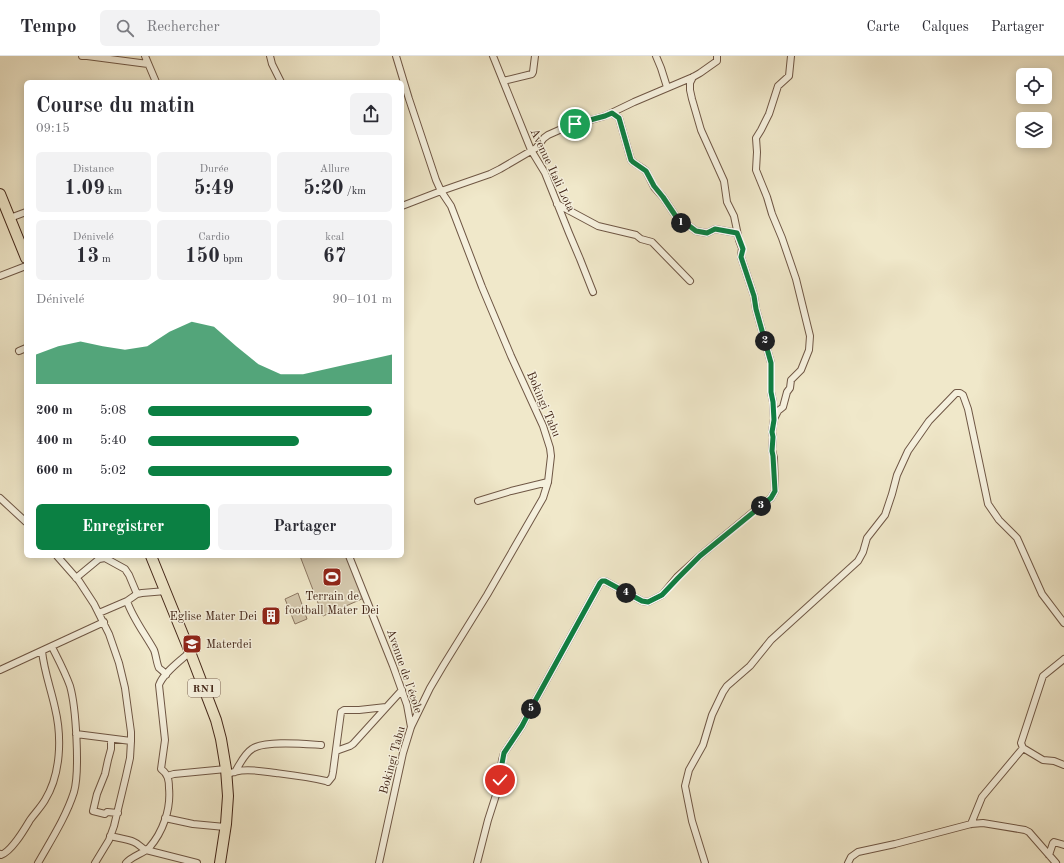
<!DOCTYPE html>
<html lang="fr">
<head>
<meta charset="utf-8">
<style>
	:root { --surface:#fff; --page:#f2f2f3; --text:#2b2b33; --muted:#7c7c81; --line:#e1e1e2; --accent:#0b8043 }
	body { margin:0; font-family:"Old Standard TT",serif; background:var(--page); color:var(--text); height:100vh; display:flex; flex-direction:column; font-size:15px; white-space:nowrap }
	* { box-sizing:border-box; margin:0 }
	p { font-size:13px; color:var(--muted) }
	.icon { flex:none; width:22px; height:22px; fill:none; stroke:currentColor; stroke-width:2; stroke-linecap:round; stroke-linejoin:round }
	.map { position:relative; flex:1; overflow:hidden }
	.sheet { position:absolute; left:24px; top:24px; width:380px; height:478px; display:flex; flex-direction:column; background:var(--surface); border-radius:6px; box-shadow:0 2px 10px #0003 }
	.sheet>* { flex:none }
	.tools { position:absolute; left:1016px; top:12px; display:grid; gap:8px }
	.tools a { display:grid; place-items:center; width:36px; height:36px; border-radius:6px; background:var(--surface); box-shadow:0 2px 10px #0003; font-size:20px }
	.pin { position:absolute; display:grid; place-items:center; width:34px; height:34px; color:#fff; margin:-17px; border:2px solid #fff; border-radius:50%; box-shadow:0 1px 4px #0007 }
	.km { position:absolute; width:20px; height:20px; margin:-10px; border-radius:50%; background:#222; color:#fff; font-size:11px; line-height:20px; text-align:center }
	.round { display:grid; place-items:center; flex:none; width:42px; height:42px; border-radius:6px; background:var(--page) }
	.headline { display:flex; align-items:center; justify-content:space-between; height:68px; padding:0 12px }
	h1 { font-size:22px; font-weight:800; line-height:30px }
	.metrics { display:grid; grid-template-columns:repeat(3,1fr); gap:6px; height:68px; padding:4px 12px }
	.metrics div { display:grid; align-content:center; border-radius:6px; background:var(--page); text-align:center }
	.metrics b { font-size:20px; font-weight:800 }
	.metrics small { font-size:11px; font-weight:400 }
	.metrics p { font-size:11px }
	.chart { height:112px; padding:8px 12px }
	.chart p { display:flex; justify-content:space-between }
	.chart svg { width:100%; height:72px; margin-top:4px; fill:var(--accent); opacity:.7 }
	.button { display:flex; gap:8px; margin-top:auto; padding:8px 12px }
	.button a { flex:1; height:46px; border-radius:6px; background:var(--accent); color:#fff; font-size:16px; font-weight:800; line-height:46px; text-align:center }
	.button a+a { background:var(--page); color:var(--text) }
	ul { padding:0 12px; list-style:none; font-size:13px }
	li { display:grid; grid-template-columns:64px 48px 1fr; align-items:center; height:30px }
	li i { height:10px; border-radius:5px; background:var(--accent) }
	header { display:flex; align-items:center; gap:24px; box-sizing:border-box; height:56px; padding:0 20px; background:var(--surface); border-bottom:1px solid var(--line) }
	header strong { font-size:19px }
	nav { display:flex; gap:22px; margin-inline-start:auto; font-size:14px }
	.search { width:280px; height:36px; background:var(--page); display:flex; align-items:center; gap:10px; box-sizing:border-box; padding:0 14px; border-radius:6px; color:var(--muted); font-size:15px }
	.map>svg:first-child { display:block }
</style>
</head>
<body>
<header>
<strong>Tempo</strong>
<div class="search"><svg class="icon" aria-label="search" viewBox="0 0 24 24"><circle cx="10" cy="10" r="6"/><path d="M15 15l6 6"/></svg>Rechercher</div>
<nav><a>Carte</a><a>Calques</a><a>Partager</a></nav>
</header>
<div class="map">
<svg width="1064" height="807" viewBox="0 0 1064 807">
	<rect width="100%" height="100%" fill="#f0e8ca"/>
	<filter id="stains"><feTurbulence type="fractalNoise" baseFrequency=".005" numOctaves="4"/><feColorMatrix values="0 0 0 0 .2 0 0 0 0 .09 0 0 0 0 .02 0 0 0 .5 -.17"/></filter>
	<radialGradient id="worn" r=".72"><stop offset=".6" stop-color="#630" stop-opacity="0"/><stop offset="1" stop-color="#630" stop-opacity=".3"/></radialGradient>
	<path fill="#d3c7ac" stroke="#8c7762" d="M 300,500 L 347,500 L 364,542 L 323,560 Z
		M 298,537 L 307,563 L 295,568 L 285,543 Z"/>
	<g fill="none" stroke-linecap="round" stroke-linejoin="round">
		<g stroke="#6f5745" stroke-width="8">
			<path id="minor" d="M 82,0 L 87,0 L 148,8
				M 145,0 L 156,26
				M 270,0 L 272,8 L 281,26
				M 493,0 L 531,94 L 545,117 L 569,177 L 580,203 L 593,236
				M 656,0 L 661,12 L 667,31
				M 503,25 L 532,18 L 533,16 L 535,0
				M 612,57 L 619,62 L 631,104 L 633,106 L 642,112 L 646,115 L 654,131 L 663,141 L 681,168 L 688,169 L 696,175 L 707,177 L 715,173 L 737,177
				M 557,148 L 598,170 L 636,179 L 641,183 L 652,186 L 690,225
				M 402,150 L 441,135 L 490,118 L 500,113 L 536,92 L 544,82 L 548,79 L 566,71 L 605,60 L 634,46 L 693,21 L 700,17 L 717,5 L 717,0
				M 10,162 L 26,156
				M 0,220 L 26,210
				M 19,295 L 26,292
				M 774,363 L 778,355 L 783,351 L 787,336 L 790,332 L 791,324 L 801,314 L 809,294 L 810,280 L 796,223 L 782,182 L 772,158 L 767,141 L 756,114 L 757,96 L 756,82 L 761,74 L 769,58 L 778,30 L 789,20 L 791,0
				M 0,442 L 26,466
				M 478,445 L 511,435 L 548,426
				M 57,500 L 79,525 L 94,548 L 109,578 L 119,607 L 125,632 L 131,676 L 131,685 L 130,702 L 126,720 L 114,770 L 109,784 L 95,807
				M 349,500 L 393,610 L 407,649 L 411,671
				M 76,522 L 99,503 L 105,502 L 125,513 L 129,519 L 137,538
				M 99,557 L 127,545
				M 1064,603 L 1043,620 L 1021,687 L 1023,692 L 1043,704 L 1054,705 L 1064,709
				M 0,614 L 104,566
				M 166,619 C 164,615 162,615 159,612 C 157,609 156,599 154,594 C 145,578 132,561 127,545 L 137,538 L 142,537 L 166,535
				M 76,678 L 131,685
				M 111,683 L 111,693 L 108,704 L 105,718 L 97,738 L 93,755 L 105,758 L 107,756 L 118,757
				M 336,695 L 350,690 L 353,688 L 402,634
				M 235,716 C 240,708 244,698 252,693 C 264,684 305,688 321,689
				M 226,719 C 241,711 260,715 276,717 C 292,719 309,721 326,725 L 328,726 L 332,721 L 333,716 L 341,656 L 344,654 L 359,654 L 386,651
				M 167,720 L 174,718 L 226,713
				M 165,762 L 193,768 L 225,771
				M 971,768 L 982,741 L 1023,692
				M 110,780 C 118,782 127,783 134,786 C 139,788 141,792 146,794 L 197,807
				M 0,798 L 1,799 C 12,795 24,774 30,764 C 35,757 41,751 45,744 C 61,718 62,681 55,652 C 51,633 44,615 42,595
				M 1049,799 L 1053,787 L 1054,786 L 1064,789
				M 38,807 C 51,784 66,761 74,736 C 80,715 76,651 70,630 C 65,616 58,603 52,591
				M 126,807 C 132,800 142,798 149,792 C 163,776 171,753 169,732 C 169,724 168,718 161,713 L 165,684 L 159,629 C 163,617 181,604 190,596
				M 379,807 L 403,697 L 411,671 L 430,632 L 443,610 L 487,539 L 543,442 L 548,426 L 551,400 L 550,392 L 543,370 L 511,300 L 482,231 L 451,150 L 441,135 L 436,124 L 409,43 L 396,0
				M 477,807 L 488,764 L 497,736 L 500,723 L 502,704 L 504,697 L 522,670 L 534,647 L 600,527 L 602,525 L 605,525 L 642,545 L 648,546 L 662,539 L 677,521 L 700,500 L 753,456 L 771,442 L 775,435 L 774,402 L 772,394 L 773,381 L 772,376 L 774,363 L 773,346 L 771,336 L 771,307 L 756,253 L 754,240 L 741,201 L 742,192 L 739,184 L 734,160 L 727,146 L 724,125 L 701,74 L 692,43 L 690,34 L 690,27 L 693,21
				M 705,807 L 692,765 L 685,730 L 689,714 L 703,689 L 712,659 L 723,636 L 727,630 L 750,610 L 771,584 L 858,505 L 863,496 L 867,482 L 885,459 L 892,438 L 897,419 L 908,395 L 929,365 L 956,337 L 960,337 L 963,339 L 968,353 L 988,448 L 999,464 L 1017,482 L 1042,538 L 1064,567
				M 848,807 L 851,801 L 858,796 L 895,788 L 971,768 L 983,767 L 1025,774 L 1029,776 L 1056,807"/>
		</g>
		<g stroke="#442719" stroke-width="12">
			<path id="trunk" d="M 0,138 L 26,202
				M 151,500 L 190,596 L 216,664 L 221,683 L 226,713 L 228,740 L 226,768 L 220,807"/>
		</g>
		<use href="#minor" stroke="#f5f0dd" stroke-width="6"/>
		<use href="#trunk" stroke="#f0e8ca" stroke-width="10"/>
	</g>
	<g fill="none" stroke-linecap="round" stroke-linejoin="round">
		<g stroke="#fff" stroke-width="8">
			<path id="route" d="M 500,724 L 501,713 L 504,697 L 522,670 L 534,647 L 600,527 L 602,525 L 605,525 L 642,545 L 648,546 L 662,539 L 678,522 L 700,500 L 771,442 L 775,435 L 773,400 L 772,395 L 773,381 L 772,376 L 774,364 L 773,346 L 771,336 L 771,307 L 756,253 L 754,240 L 741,201 L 743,193 L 737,177 L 715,173 L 707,177 L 696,175 L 688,169 L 681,168 L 663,141 L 654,130 L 646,115 L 633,106 L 631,104 L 619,62 L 612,57 L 605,60 L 575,68"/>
		</g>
		<use href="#route" stroke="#0b8043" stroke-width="5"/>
	</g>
	<defs>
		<g id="stadium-square" transform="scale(1)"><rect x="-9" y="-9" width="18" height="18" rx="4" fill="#8f2418" stroke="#f5f0dd"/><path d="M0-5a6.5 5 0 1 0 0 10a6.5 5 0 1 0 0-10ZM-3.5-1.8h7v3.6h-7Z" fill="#fff"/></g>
		<g id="building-square" transform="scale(1)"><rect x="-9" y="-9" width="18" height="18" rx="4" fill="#8f2418" stroke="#f5f0dd"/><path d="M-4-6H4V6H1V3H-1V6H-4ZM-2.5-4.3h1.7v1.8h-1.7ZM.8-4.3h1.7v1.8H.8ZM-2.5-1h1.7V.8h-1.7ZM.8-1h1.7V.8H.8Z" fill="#fff"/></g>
		<g id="school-square" transform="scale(1)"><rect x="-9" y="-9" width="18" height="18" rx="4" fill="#8f2418" stroke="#f5f0dd"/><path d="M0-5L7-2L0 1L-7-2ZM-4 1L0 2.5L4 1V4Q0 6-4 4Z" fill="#fff"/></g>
	</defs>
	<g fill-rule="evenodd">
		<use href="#stadium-square" x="332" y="521"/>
		<use href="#building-square" x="271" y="560"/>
		<use href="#school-square" x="192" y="588"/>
	</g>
	<g text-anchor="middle" stroke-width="3" stroke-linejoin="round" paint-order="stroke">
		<rect fill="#f5f0dd" stroke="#796354" stroke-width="1" x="188" y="623" width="32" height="18" rx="3"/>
		<g font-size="11" font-weight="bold" fill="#442719">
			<text x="204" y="636">RN1</text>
		</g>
		<g font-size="12" fill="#442719" stroke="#f5f0dd">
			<text transform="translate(553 114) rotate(65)" y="4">Avenue Itali Lota</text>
			<text transform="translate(544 348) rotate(67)" y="4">Bokingi Tabu</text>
			<text transform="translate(405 615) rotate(71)" y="4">Avenue de l'école</text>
			<text transform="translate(392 704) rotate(-75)" y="4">Bokingi Tabu</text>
		</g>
		<g font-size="12" fill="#442719" stroke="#f5f0dd">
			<text x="332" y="544">Terrain de<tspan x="332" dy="14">football Mater Dei</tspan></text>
			<text x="257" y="564" text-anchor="end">Eglise Mater Dei</text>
			<text x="206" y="592" text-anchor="start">Materdei</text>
		</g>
	</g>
	<rect width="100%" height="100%" filter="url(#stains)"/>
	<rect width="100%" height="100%" fill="url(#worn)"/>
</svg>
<div class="tools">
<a><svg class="icon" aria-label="locate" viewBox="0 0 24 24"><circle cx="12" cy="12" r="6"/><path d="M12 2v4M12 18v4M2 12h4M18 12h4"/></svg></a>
<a><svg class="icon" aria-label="layers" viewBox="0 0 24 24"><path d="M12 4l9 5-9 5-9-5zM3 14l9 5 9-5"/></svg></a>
</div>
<div class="pin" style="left:575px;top:68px;background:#1e9e55"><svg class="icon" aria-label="arrive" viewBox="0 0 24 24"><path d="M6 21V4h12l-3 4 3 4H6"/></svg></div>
<div class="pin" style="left:500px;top:724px;background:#d93025"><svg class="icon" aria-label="check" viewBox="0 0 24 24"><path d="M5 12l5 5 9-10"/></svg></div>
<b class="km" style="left:681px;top:167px">1</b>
<b class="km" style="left:765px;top:285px">2</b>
<b class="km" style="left:761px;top:450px">3</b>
<b class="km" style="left:626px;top:537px">4</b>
<b class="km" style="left:531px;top:653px">5</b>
<section class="sheet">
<div class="headline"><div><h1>Course du matin</h1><p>09:15</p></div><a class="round"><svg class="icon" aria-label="share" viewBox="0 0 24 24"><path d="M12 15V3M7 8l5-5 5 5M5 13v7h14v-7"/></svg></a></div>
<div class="metrics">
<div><p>Distance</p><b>1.09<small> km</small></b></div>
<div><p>Durée</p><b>5:49</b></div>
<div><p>Allure</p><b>5:20<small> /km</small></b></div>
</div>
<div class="metrics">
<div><p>Dénivelé</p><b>13<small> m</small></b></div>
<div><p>Cardio</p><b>150<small> bpm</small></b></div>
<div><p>kcal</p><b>67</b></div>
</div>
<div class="chart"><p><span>Dénivelé</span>90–101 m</p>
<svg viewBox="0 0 160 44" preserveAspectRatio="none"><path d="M0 44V26L10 21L20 18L30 21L40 23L50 21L60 12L70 6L80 9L90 21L100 32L110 38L120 38L130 35L140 32L150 29L160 26V44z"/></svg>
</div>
<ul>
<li><b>200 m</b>5:08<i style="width:92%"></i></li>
<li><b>400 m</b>5:40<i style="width:62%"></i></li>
<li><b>600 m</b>5:02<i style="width:100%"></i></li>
</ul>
<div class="button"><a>Enregistrer</a><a>Partager</a></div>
</section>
</div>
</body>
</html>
